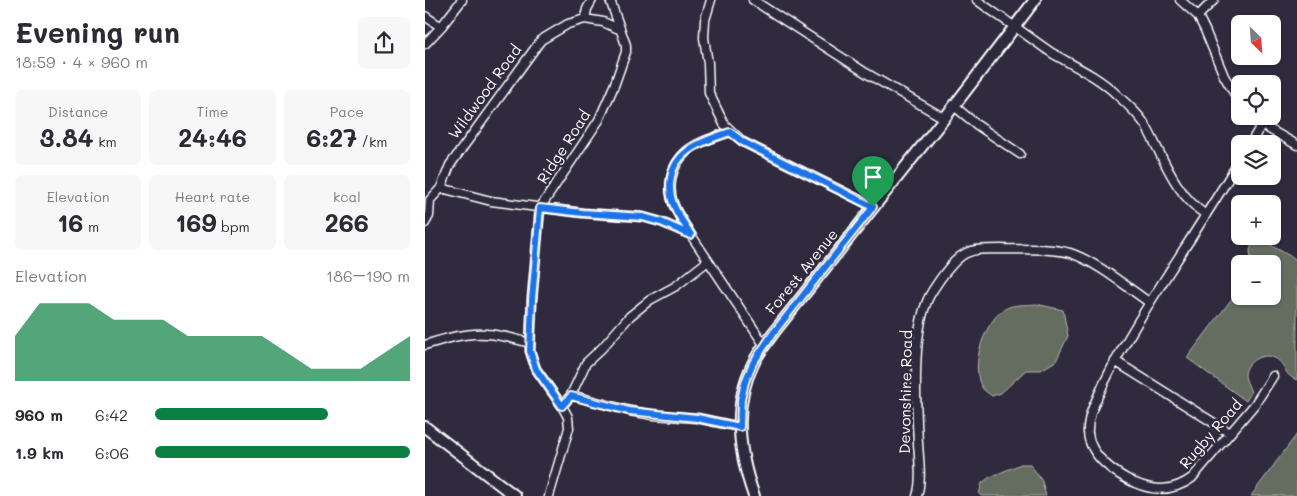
<!DOCTYPE html>
<html lang="en">
<head>
<meta charset="utf-8">
<style>
	:root { --surface:#fff; --page:#f7f7f7; --text:#2b2b33; --muted:#7c7c81; --accent:#0b8043 }
	body { margin:0; font-family:Mali,sans-serif; background:var(--page); color:var(--text); height:100vh; display:flex; flex-direction:column; font-size:19px; white-space:nowrap }
	* { box-sizing:border-box; margin:0 }
	p { font-size:16px; color:var(--muted) }
	.icon { flex:none; width:28px; height:28px; fill:none; stroke:currentColor; stroke-width:2; stroke-linecap:round; stroke-linejoin:round }
	.map { position:relative; flex:1; overflow:hidden }
	.panel { display:flex; flex-direction:column; background:var(--surface); width:425px }
	.panel>* { flex:none }
	.needle { width:32px; rotate:155deg }
	.fabs { position:absolute; left:806px; top:15px; display:grid; gap:10px }
	.fabs a { display:grid; place-items:center; width:50px; height:50px; border-radius:8px; background:var(--surface); box-shadow:0 1px 4px #0004; font-size:25px }
	.pin { position:absolute; display:grid; place-items:center; width:42px; height:42px; color:#fff; margin:-51px -21px; border-radius:50% 50% 50% 0; rotate:-45deg; box-shadow:0 0 5px #0007 }
	.pin .icon { rotate:45deg }
	.round { display:grid; place-items:center; flex:none; width:52px; height:52px; border-radius:8px; background:var(--page) }
	.headline { display:flex; align-items:center; justify-content:space-between; height:85px; padding:0 15px }
	h1 { font-size:28px; font-weight:700; line-height:38px }
	.figures { display:grid; grid-template-columns:repeat(3,1fr); gap:8px; height:85px; padding:5px 15px }
	.figures div { display:grid; align-content:center; border-radius:8px; background:var(--page); text-align:center }
	.figures b { font-size:25px; font-weight:700 }
	.figures small { font-size:14px; font-weight:400 }
	.figures p { font-size:14px }
	.chart { height:140px; padding:10px 15px }
	.chart p { display:flex; justify-content:space-between }
	.chart svg { width:100%; height:90px; margin-top:5px; fill:var(--accent); opacity:.7 }
	ul { padding:0 15px; list-style:none; font-size:16px }
	li { display:grid; grid-template-columns:80px 60px 1fr; align-items:center; height:38px }
	li i { height:12px; border-radius:6px; background:var(--accent) }
	main { display:flex; flex:1; min-height:0 }
	.map>svg:first-child { display:block }
</style>
</head>
<body>
<main>
<section class="panel">
<div class="headline"><div><h1>Evening run</h1><p>18:59 · 4 × 960 m</p></div><a class="round"><svg class="icon" aria-label="share" viewBox="0 0 24 24"><path d="M12 15V3M7 8l5-5 5 5M5 13v7h14v-7"/></svg></a></div>
<div class="figures">
<div><p>Distance</p><b>3.84<small> km</small></b></div>
<div><p>Time</p><b>24:46</b></div>
<div><p>Pace</p><b>6:27<small> /km</small></b></div>
</div>
<div class="figures">
<div><p>Elevation</p><b>16<small> m</small></b></div>
<div><p>Heart rate</p><b>169<small> bpm</small></b></div>
<div><p>kcal</p><b>266</b></div>
</div>
<div class="chart"><p><span>Elevation</span>186–190 m</p>
<svg viewBox="0 0 160 44" preserveAspectRatio="none"><path d="M0 44V22L10 6L20 6L30 6L40 14L50 14L60 14L70 22L80 22L90 22L100 22L110 30L120 38L130 38L140 38L150 30L160 22V44z"/></svg>
</div>
<ul>
<li><b>960 m</b>6:42<i style="width:68%"></i></li>
<li><b>1.9 km</b>6:06<i style="width:100%"></i></li>
</ul>
</section>
<div class="map">
<svg width="872" height="496" viewBox="0 0 872 496">
	<rect width="100%" height="100%" fill="#2f2a3d"/>
	<filter id="ink" filterUnits="userSpaceOnUse"><feTurbulence type="fractalNoise" baseFrequency=".02" numOctaves="2"/><feDisplacementMap in="SourceGraphic" scale="10" xChannelSelector="R" yChannelSelector="G"/><feConvolveMatrix kernelMatrix="1 2 1 2 8 2 1 2 1" color-interpolation-filters="sRGB"/></filter>
	<g filter="url(#ink)">
		<path fill="#656d60" stroke="#b2b6b0" d="M 842,243 L 872,260 L 872,380 C 858,374 863,370 854,361 C 842,350 822,359 820,374 C 820,381 825,387 826,393 L 821,401 L 762,358 L 815,288 L 815,296 L 848,296 L 848,264 L 826,264 L 825,250 L 827,245 Z
			M 611,304 L 638,310 L 643,336 L 631,361 L 616,370 L 601,370 L 576,393 L 567,396 C 564,394 560,391 558,389 C 543,368 560,316 584,307 C 592,304 603,305 611,304 Z
			M 872,434 L 872,496 L 826,496 Z
			M 596,464 L 605,464 L 617,481 L 621,496 L 556,496 L 554,494 L 557,483 L 565,477 Z"/>
		<g fill="none" stroke-linecap="round" stroke-linejoin="round">
			<g stroke="#fff" stroke-width="11">
				<path id="street" d="M 286,0 L 280,20 L 279,38 L 283,63 L 284,93 L 299,124 L 318,142 L 449,207
					M 328,0 L 441,73 L 519,118
					M 552,0 C 562,8 573,15 583,22 C 598,32 612,43 627,53 C 649,66 672,76 691,94 C 702,104 715,115 722,128 C 739,159 750,194 781,215
					M 755,0 L 773,16 L 780,30 L 799,76 L 815,103
					M 0,16 L 16,27
					M 773,16 L 789,0
					M 160,19 L 178,22 L 194,29
					M 0,44 L 16,27 L 37,0
					M 529,106 L 552,125 L 595,154
					M 828,116 L 844,129 L 872,145
					M 825,144 L 837,124
					M 815,160 C 794,194 772,229 750,263 C 725,302 700,341 679,383 C 672,399 662,415 663,433 C 665,457 691,474 710,483 C 731,492 749,491 767,478 L 830,404 L 848,376
					M 16,188 L 66,201 L 158,213 L 218,217 L 236,222 L 266,235 L 340,346
					M 0,223 L 4,216 L 5,200 L 16,188 L 25,165 L 116,40 L 143,24 L 160,19 L 162,9 L 167,0
					M 266,235 C 261,226 254,217 250,208 C 241,188 246,165 262,151 C 274,141 291,137 305,132
					M 0,345 C 19,339 42,332 62,334 C 77,335 91,339 105,343
					M 690,361 L 805,433
					M 146,395 L 205,411 L 228,415 L 272,418 L 315,427
					M 137,406 L 146,395 L 161,363 L 177,348 L 205,316 L 225,300 L 251,286 L 283,261
					M 124,496 L 144,428 L 143,417 L 137,406 L 111,369 L 105,351 L 107,299 L 115,208 L 174,120 L 189,86 L 201,52 L 201,45 L 185,0
					M 492,496 C 497,480 494,460 493,443 C 491,404 487,340 501,304 C 504,294 510,287 516,278 C 537,250 542,249 576,249 C 598,250 624,247 645,253 C 670,261 702,287 725,303"/>
			</g>
			<g stroke="#fff" stroke-width="14">
				<path id="secondary" d="M 0,427 L 90,496
					M 329,496 C 314,454 307,406 328,364 C 333,353 342,342 349,332 L 529,106 L 610,0"/>
			</g>
			<use href="#street" stroke="#2f2a3d" stroke-width="8"/>
			<use href="#secondary" stroke="#2f2a3d" stroke-width="10"/>
		</g>
	</g>
	<g fill="none" stroke-linecap="round" stroke-linejoin="round" filter="url(#ink)">
		<g stroke="#fff" stroke-width="10">
			<path id="route" d="M 305,132 L 318,142 L 448,207 L 349,332 L 328,363 L 320,382 L 316,400 L 315,427 L 272,418 L 204,411 L 146,396 L 137,406 L 111,369 L 105,351 L 107,300 L 115,208 L 158,213 L 218,217 L 236,222 L 266,235 C 261,226 254,217 250,208 C 245,198 244,188 246,177 C 251,149 281,140 305,132 Z"/>
		</g>
		<use href="#route" stroke="#1a73e8" stroke-width="6"/>
	</g>
	<g text-anchor="middle" stroke-width="5" stroke-linejoin="round" paint-order="stroke">
		<g font-size="15" fill="#fff" stroke="#2f2a3d">
			<text transform="translate(60 92) rotate(-54)" y="5">Wildwood Road</text>
			<text transform="translate(139 147) rotate(-57)" y="5">Ridge Road</text>
			<text transform="translate(377 272) rotate(-51)" y="5">Forest Avenue</text>
			<text transform="translate(481 392) rotate(-89)" y="5">Devonshire Road</text>
			<text transform="translate(786 434) rotate(-49)" y="5">Rugby Road</text>
		</g>
	</g>
</svg>
<div class="fabs">
<a><svg class="needle" viewBox="-14 -14 28 28"><path d="M0-13l5 13h-10z" fill="#e53935"/><path d="M0 13l5-13h-10z" fill="#7c7c81"/></svg></a>
<a><svg class="icon" aria-label="locate" viewBox="0 0 24 24"><circle cx="12" cy="12" r="6"/><path d="M12 2v4M12 18v4M2 12h4M18 12h4"/></svg></a>
<a><svg class="icon" aria-label="layers" viewBox="0 0 24 24"><path d="M12 4l9 5-9 5-9-5zM3 14l9 5 9-5"/></svg></a>
<a>+</a>
<a>−</a>
</div>
<div class="pin" style="left:448px;top:207px;background:#1e9e55"><svg class="icon" aria-label="arrive" viewBox="0 0 24 24"><path d="M6 21V4h12l-3 4 3 4H6"/></svg></div>
</div>
</main>
</body>
</html>
